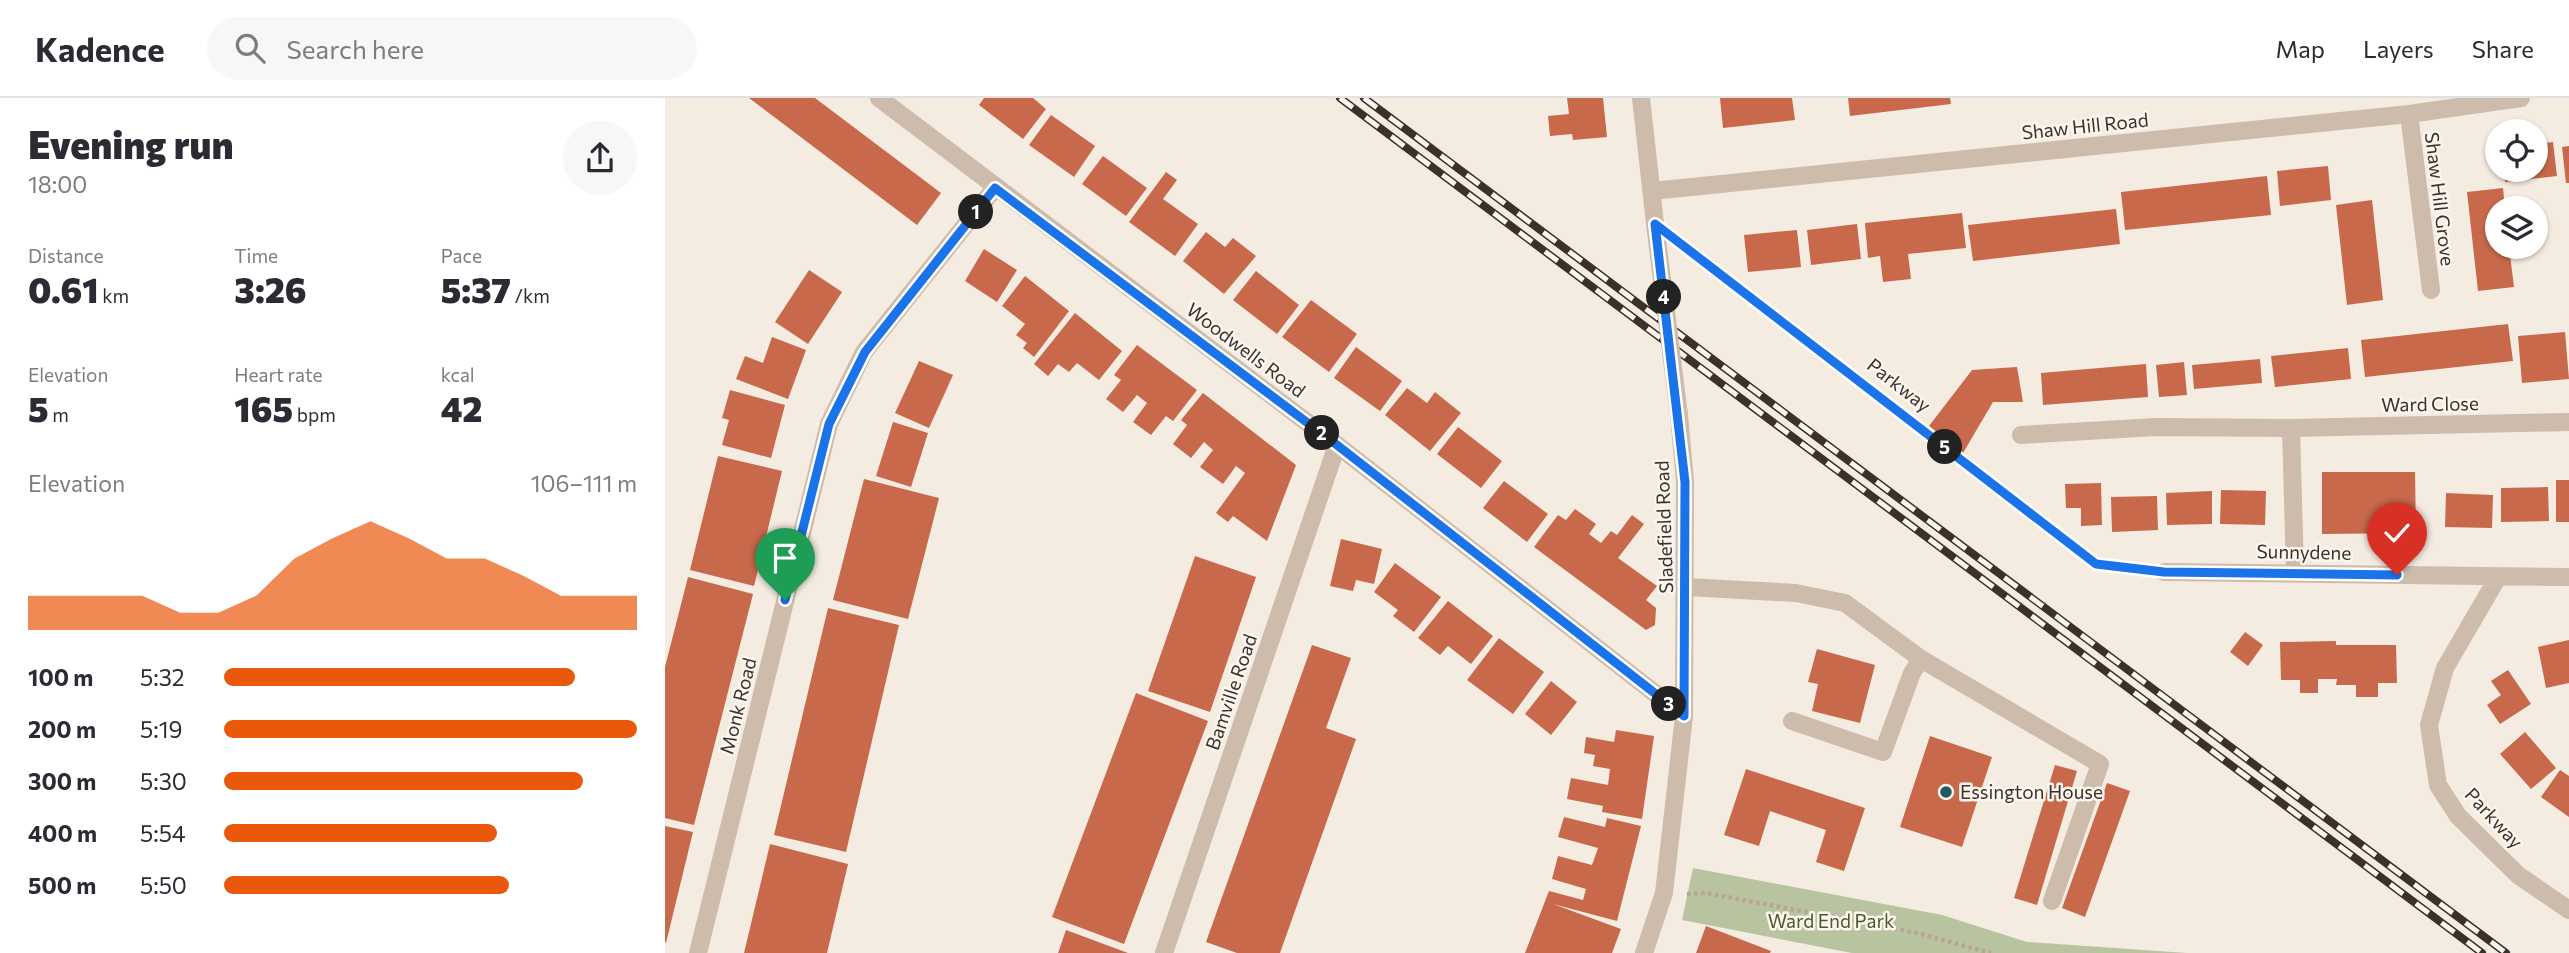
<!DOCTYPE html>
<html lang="en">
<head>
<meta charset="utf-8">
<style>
	:root { --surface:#fff; --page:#f7f7f7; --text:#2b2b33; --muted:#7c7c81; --line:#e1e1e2; --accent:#ea580c }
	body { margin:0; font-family:Commissioner,sans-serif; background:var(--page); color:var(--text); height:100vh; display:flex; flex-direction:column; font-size:26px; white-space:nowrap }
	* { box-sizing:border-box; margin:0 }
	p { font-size:23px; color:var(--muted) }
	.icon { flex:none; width:38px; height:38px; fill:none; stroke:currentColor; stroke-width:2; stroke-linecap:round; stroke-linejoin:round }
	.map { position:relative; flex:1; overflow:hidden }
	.drawer { display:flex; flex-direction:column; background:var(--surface); width:665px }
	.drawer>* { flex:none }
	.buttons { position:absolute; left:1820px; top:21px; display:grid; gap:14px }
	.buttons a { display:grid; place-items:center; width:63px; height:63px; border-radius:50%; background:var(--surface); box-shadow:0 2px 5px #0004; font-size:35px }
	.pin { position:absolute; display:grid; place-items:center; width:60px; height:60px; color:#fff; margin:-72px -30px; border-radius:50% 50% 50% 0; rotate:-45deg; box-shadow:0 0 7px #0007 }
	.pin .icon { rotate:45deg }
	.km { position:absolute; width:35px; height:35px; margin:-18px; border-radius:50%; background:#222; color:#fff; font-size:19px; line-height:35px; text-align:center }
	.round { display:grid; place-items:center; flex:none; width:74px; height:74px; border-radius:37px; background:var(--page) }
	.headline { display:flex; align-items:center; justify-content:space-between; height:119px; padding:0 28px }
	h1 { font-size:38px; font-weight:800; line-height:52px }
	.metrics { display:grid; grid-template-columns:repeat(3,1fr); gap:10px; height:119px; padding:7px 28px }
	.metrics div { display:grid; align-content:center }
	.metrics b { font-size:35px; font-weight:800 }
	.metrics small { font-size:19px; font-weight:400 }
	.metrics p { font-size:19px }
	.chart { height:196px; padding:14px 28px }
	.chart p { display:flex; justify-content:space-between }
	.chart svg { width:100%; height:126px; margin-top:7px; fill:var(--accent); opacity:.7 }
	ul { padding:0 28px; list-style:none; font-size:23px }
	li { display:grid; grid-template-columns:112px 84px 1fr; align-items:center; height:52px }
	li i { height:18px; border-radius:9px; background:var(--accent) }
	header { display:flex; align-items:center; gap:42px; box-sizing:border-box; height:98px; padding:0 35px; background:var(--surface); border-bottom:2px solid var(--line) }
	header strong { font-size:33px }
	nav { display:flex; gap:38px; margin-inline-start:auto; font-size:24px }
	.search { width:490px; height:63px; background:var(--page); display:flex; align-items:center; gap:18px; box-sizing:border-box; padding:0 24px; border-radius:38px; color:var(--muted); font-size:26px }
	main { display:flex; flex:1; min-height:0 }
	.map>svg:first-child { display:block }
</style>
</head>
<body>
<header>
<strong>Kadence</strong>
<div class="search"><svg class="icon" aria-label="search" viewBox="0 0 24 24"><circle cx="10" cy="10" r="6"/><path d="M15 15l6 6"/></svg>Search here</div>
<nav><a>Map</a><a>Layers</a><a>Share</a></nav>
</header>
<main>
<section class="drawer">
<div class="headline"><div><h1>Evening run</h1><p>18:00</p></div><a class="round"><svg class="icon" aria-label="share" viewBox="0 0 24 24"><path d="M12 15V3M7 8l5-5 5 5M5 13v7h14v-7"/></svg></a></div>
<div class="metrics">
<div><p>Distance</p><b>0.61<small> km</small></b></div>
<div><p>Time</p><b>3:26</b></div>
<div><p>Pace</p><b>5:37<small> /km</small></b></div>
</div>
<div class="metrics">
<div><p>Elevation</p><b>5<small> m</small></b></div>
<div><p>Heart rate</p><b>165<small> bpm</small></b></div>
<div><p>kcal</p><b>42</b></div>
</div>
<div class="chart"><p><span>Elevation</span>106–111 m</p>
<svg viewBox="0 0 160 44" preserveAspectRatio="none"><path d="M0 44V32L10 32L20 32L30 32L40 38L50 38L60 32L70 19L80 12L90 6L100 12L110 19L120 19L130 25L140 32L150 32L160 32V44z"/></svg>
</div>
<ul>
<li><b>100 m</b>5:32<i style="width:85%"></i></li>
<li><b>200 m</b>5:19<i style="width:100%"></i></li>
<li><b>300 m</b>5:30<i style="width:87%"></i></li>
<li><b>400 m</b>5:54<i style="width:66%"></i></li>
<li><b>500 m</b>5:50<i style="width:69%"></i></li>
</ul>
</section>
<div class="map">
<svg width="1904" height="855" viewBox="0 0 1904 855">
	<rect width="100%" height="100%" fill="#f4ebe1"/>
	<path fill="#b8c4a0" d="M 1028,770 L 1277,817 L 1362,844 L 1522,855 L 1187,855 L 1017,822 Z"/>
	<path fill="#c8694b" d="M 84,0 L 150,0 L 276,95 L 252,127 Z
		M 319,0 L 368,0 L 381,11 L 358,41 L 314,7 Z
		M 902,0 L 938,0 L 942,39 L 908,42 L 907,36 L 885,38 L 883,18 L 904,16 Z
		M 1055,0 L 1127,0 L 1130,22 L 1058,30 Z
		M 1183,0 L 1285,0 L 1286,6 L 1185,18 Z
		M 386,17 L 430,48 L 409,79 L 364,47 Z
		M 1888,44 L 1892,78 L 1840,84 L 1839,72 L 1871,72 L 1871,46 Z
		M 1904,48 L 1904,85 L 1901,85 L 1897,49 Z
		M 438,58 L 482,90 L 461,118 L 417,86 Z
		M 1663,68 L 1666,102 L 1615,108 L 1612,73 Z
		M 501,74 L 512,82 L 498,101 L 533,126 L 510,158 L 464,124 Z
		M 1602,78 L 1606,117 L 1460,132 L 1456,94 Z
		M 1838,90 L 1840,110 L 1832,110 L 1832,149 L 1844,149 L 1849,189 L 1813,193 L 1802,94 Z
		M 1707,102 L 1718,202 L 1682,207 L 1671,107 Z
		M 1451,111 L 1455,146 L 1308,163 L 1303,127 Z
		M 1297,115 L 1301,150 L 1243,156 L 1246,181 L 1218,184 L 1215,158 L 1203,160 L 1200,125 Z
		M 1192,126 L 1196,161 L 1146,167 L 1142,132 Z
		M 1132,132 L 1136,169 L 1083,174 L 1079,137 Z
		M 541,134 L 560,149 L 568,140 L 591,158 L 559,196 L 518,163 Z
		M 319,151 L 352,172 L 332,204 L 300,183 Z
		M 144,172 L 177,194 L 143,246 L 110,224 Z
		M 591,173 L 634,207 L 612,236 L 568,202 Z
		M 360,178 L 404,213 L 369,259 L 358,250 L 362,245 L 351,237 L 360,226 L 337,208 Z
		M 646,202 L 692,236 L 664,274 L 617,239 Z
		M 410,215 L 457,253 L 434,282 L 412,265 L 404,274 L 393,266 L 383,278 L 369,266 Z
		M 1843,226 L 1848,263 L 1700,279 L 1696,242 Z
		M 1900,234 L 1904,281 L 1857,285 L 1853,238 Z
		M 107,239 L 141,252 L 123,301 L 71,281 L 80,258 L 98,265 Z
		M 472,247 L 532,292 L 508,323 L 501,318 L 486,337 L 468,324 L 482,305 L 472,297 L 458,314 L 441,301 L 456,282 L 449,277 Z
		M 691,249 L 737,283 L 715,313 L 669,280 Z
		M 1683,250 L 1686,281 L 1610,289 L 1606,258 Z
		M 1595,261 L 1597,285 L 1529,291 L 1527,267 Z
		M 254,263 L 288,277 L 264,330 L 230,315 Z
		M 1519,264 L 1522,297 L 1494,299 L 1491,267 Z
		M 1481,266 L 1483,299 L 1378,307 L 1376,275 Z
		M 1352,269 L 1358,304 L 1328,304 L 1298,355 L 1264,328 L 1307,272 Z
		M 742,290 L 762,305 L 770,294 L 796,315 L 765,353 L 720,317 Z
		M 65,292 L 120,307 L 106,360 L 57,347 L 64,322 L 57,320 Z
		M 538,295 L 631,367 L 602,443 L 568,418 L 563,424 L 551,415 L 580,375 L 571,368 L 558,386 L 535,369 L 548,352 L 539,344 L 526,360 L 508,346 L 522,327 L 516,322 Z
		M 228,324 L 263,335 L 246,389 L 211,378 Z
		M 793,329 L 837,363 L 816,390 L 772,356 Z
		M 53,358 L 117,373 L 89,488 L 25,472 Z
		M 1657,374 L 1750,374 L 1751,435 L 1657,436 Z
		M 199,381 L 274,400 L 243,521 L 168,502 Z
		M 1891,382 L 1904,382 L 1904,424 L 1891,424 Z
		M 839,383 L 883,416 L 862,444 L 818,410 Z
		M 1436,385 L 1437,427 L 1416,428 L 1416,410 L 1401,410 L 1400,386 Z
		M 1883,389 L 1884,423 L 1836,424 L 1836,390 Z
		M 1556,392 L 1601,393 L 1600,427 L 1555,426 Z
		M 1547,393 L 1547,426 L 1502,427 L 1501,395 Z
		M 1781,395 L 1828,397 L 1827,430 L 1780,429 Z
		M 1492,398 L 1493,432 L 1447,434 L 1446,399 Z
		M 910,411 L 931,426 L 924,436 L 936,445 L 946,433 L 952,437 L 967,417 L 979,426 L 953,460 L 992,488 L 981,502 L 991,510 L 990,527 L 981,532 L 869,449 L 893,417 L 901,422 Z
		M 676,441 L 717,451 L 709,486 L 691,482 L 688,493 L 665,488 Z
		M 530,458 L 591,479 L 545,614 L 483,593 Z
		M 730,465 L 776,499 L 749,534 L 728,518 L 733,512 L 709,494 Z
		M 23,479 L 88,496 L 29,727 L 0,720 L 0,569 Z
		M 783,503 L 828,538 L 806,566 L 783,548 L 775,557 L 753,540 Z
		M 163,510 L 234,527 L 181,754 L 109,737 Z
		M 1580,534 L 1598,547 L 1583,568 L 1565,554 Z
		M 834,540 L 879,574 L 848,616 L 802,582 Z
		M 1904,542 L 1904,585 L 1881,590 L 1873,549 Z
		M 1671,543 L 1671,547 L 1731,547 L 1732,585 L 1713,585 L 1713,599 L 1691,599 L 1691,587 L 1671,587 L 1672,581 L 1653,581 L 1653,595 L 1635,595 L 1635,582 L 1616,582 L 1615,544 Z
		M 647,547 L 686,560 L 661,630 L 691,641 L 615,855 L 572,855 L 541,844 Z
		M 1152,551 L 1210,567 L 1195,625 L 1147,613 L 1153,586 L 1143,584 Z
		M 1843,572 L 1866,606 L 1835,626 L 1822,607 L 1836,597 L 1826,583 Z
		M 886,583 L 912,604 L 886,637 L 860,616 Z
		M 471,595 L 543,623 L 459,846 L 387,819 Z
		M 951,632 L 989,638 L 977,721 L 937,714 L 938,708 L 902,701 L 906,680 L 943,687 L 945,671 L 928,668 L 930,657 L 919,655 L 921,639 L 949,644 Z
		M 1860,634 L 1891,670 L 1866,691 L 1835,656 Z
		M 1265,638 L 1327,659 L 1297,749 L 1235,729 Z
		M 1390,667 L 1412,673 L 1372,807 L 1349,800 Z
		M 1081,671 L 1200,710 L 1179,773 L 1151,764 L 1161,732 L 1105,713 L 1094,748 L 1059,737 Z
		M 1895,672 L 1904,678 L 1904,719 L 1876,699 Z
		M 1442,685 L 1465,693 L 1420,819 L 1397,810 Z
		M 899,719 L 940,729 L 942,720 L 976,728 L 952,823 L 888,806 L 956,831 L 947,855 L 860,855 L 884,793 L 918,802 L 921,791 L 887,781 L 893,758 L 927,767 L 933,750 L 893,739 Z
		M 0,728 L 28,734 L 1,845 L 0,844 Z
		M 105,746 L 183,766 L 162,855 L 79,855 Z
		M 1041,828 L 1106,853 L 1105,855 L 1031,855 Z
		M 401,832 L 463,855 L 393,855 Z"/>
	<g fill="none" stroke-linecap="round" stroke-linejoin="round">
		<path stroke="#b9a596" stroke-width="4.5" stroke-dasharray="3.5 3.5" stroke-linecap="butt" d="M 1015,145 L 1431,466 L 1478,472
			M 1022,796 L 1041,795 L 1248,834 L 1326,855"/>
		<path stroke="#cdbbac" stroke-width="18" d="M 214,0 L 672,347 L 1019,618
			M 976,0 L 990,126
			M 1744,16 L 1766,192
			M 987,93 L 1744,16 L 1856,0
			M 1356,337 L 1491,329 L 1626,330
			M 1499,474 L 1904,479
			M 1630,475 L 1626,330 L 1904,324
			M 1833,479 L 1780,570 L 1764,627 L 1773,687 L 1793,718 L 1853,777 L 1904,812
			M 1022,489 L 1131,495 L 1180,505 L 1256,561 L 1247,575 L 1218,654 L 1127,623
			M 1256,561 L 1435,666 L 1387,803
			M 33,855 L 164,326 L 199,254 L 330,90
			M 499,855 L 672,347
			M 979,855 L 999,795 L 1019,618 L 1020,384 L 1014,317"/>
		<g stroke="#3b302b" stroke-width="8">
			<path id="rail" d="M 675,0 L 1817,855
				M 699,0 L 1841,855"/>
		</g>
		<use href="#rail" stroke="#fbf5ee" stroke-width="5" stroke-dasharray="16" stroke-linecap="butt"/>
		<path stroke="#cdbbac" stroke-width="18" d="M 990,126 L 1014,317"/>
	</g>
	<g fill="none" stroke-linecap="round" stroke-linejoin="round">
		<g stroke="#fff" stroke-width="14">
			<path id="route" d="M 120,502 L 164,326 L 200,254 L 330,90 L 672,347 L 1019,618 L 1020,384 L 990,126 L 1431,466 L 1499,474 L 1732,477"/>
		</g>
		<use href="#route" stroke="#1a73e8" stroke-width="9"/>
	</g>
	<circle fill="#1f5a5e" stroke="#fbf5ee" stroke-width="2.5" cx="1281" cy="694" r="7"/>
	<g text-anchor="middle" stroke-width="5" stroke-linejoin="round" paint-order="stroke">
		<g font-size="19" fill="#3b302b" stroke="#fbf5ee">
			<text transform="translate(1420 28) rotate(-6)" y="7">Shaw Hill Road</text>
			<text transform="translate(1775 101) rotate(83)" y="7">Shaw Hill Grove</text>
			<text transform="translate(581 252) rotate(37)" y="7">Woodwells Road</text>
			<text transform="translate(1234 287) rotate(38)" y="7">Parkway</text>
			<text transform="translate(1765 306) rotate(-1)" y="7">Ward Close</text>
			<text transform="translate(999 429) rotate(-92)" y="7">Sladefield Road</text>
			<text transform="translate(1639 454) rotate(1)" y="7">Sunnydene</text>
			<text transform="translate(566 594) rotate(-71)" y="7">Bamville Road</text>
			<text transform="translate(73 608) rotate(-76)" y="7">Monk Road</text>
			<text transform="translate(1829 720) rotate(47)" y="7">Parkway</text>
		</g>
		<g font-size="19" fill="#3b302b" stroke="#fbf5ee" text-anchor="start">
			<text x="1295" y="701">Essington House</text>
		</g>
		<g font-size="19" fill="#4a5a2e" stroke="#fbf5ee">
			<text x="1166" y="830">Ward End Park</text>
		</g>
	</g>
</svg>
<div class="buttons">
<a><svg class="icon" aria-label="locate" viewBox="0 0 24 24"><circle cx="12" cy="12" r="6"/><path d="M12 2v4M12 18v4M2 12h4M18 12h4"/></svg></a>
<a><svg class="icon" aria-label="layers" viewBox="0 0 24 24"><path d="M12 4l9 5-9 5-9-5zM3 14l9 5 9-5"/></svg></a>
</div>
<div class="pin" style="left:120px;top:502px;background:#1e9e55"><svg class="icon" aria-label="arrive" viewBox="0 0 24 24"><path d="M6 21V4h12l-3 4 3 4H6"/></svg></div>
<div class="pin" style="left:1732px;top:477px;background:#d93025"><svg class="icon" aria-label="check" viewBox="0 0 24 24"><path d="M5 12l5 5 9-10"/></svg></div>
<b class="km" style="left:311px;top:114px">1</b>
<b class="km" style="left:657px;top:335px">2</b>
<b class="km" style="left:1004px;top:606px">3</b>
<b class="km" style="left:999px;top:199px">4</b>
<b class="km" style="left:1280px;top:349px">5</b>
</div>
</main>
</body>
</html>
